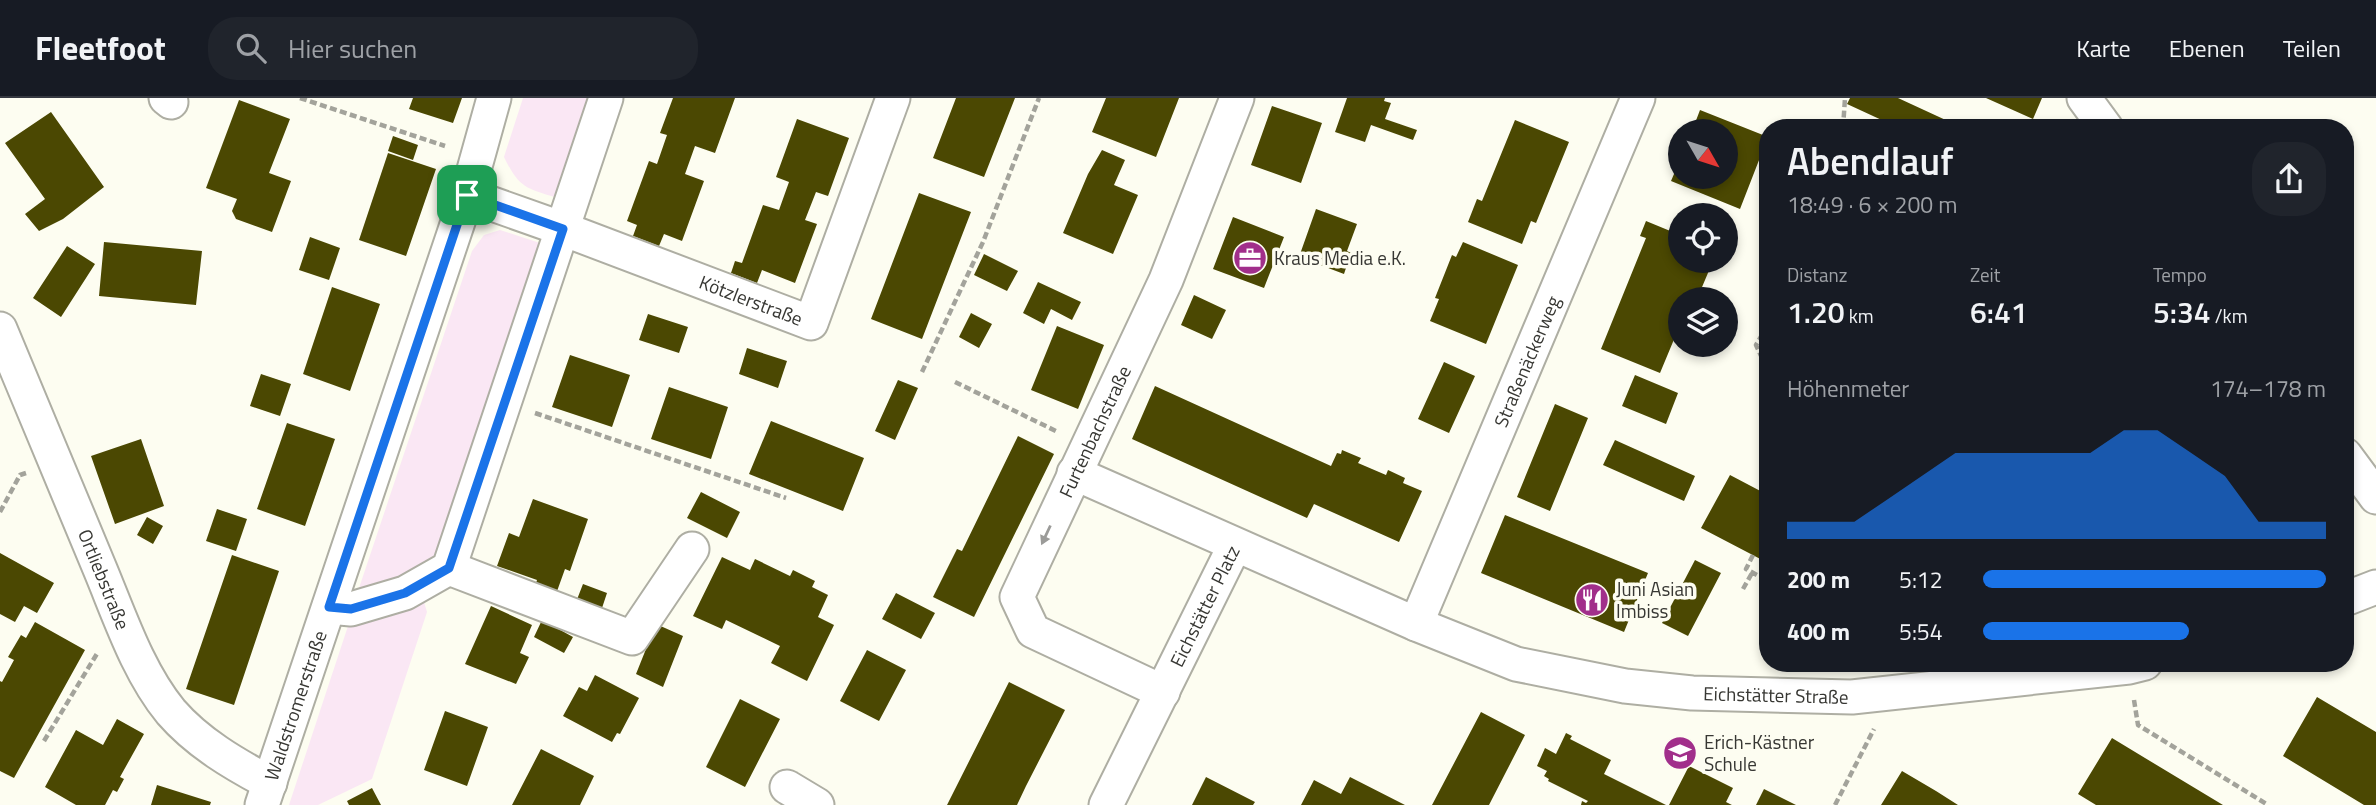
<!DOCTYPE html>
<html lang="de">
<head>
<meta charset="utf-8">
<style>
	:root { --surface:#171b24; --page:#20242c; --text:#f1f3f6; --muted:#9ea1a6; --line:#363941; --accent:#1a73e8 }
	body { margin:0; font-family:"Titillium Web",sans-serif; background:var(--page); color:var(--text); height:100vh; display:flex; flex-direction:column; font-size:26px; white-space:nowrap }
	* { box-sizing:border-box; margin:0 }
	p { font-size:23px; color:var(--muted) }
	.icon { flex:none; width:38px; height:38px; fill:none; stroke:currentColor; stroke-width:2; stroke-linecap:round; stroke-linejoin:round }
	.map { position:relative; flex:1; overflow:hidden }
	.side { position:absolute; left:1759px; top:21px; width:595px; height:553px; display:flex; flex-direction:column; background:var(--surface); border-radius:28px; box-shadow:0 4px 10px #0003 }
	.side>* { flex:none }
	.needle { width:46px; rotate:129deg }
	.fabs { position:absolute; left:1668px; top:21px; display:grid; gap:14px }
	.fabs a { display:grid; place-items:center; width:70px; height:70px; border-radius:50%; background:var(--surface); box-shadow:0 4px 10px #0003; font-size:35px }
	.pin { position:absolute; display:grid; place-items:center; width:60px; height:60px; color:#fff; margin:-30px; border-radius:14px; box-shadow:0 4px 10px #0006 }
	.round { display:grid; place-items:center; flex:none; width:74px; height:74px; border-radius:28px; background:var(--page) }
	.head { display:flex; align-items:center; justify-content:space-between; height:119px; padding:0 28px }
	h1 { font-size:38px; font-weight:600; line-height:52px }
	.figures { display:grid; grid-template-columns:repeat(3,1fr); gap:10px; height:119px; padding:7px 28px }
	.figures div { display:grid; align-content:center }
	.figures b { font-size:30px; font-weight:600 }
	.figures small { font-size:19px; font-weight:400 }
	.figures p { font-size:19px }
	.chart { height:196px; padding:14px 28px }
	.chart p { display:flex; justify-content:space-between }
	.chart svg { width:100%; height:126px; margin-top:7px; fill:var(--accent); opacity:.7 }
	ul { padding:0 28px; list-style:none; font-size:23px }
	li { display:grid; grid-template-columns:112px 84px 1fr; align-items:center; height:52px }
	li i { height:18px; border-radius:9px; background:var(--accent) }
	header { display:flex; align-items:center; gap:42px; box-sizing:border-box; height:98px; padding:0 35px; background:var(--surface); border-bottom:2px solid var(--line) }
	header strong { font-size:33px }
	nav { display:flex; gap:38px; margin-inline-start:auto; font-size:24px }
	.search { width:490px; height:63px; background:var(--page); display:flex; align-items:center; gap:18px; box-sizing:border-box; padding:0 24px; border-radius:28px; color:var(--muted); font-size:26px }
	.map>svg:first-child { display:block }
</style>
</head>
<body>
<header>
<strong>Fleetfoot</strong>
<div class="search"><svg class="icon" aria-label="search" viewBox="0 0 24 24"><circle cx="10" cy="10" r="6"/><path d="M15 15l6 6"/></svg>Hier suchen</div>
<nav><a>Karte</a><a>Ebenen</a><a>Teilen</a></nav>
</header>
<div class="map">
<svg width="2376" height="707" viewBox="0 0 2376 707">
	<rect width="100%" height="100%" fill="#fdfdf1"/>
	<path fill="#fae7f4" d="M 523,0 L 594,0 L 560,101 C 527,90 520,92 504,59 Z
		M 500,132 L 546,147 L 453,432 L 428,474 L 358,493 L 472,153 L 484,137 Z
		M 414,502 L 424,504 L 427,514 L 372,681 L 318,707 L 289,707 L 348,528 L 360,516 Z"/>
	<path fill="#4b4802" d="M 413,0 L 462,0 L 453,25 L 409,11 Z
		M 673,0 L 735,0 L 715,55 L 695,48 L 685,76 L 704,83 L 682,143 L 664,136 L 659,148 L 633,138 L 637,127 L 627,123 L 649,63 L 657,66 L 667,37 L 660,35 Z
		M 956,0 L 1015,0 L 984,79 L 933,60 Z
		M 1106,0 L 1179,0 L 1156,59 L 1092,34 Z
		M 1347,0 L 1385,0 L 1384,3 L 1391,5 L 1385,21 L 1417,32 L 1413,42 L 1371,27 L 1365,44 L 1335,34 Z
		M 1850,0 L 1898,0 L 1963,30 L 1899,30 L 1847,6 Z
		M 1986,0 L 2042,0 L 2033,21 Z
		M 239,2 L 290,21 L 269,75 L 291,83 L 272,134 L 236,121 L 232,113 L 237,101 L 206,90 Z
		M 1272,8 L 1322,25 L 1301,85 L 1251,67 Z
		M 1700,12 L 1768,39 L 1740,111 L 1671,83 L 1680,62 L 1680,79 L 1726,79 L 1726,33 L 1692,33 Z
		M 51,14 L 104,89 L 63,121 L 39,133 L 25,116 L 45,101 L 5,45 Z
		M 797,21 L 849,40 L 828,98 L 816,94 L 805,122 L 817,126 L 795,185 L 762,172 L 757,185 L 731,175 L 735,163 L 742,165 L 763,107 L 779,112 L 789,84 L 776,79 Z
		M 1515,22 L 1569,44 L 1536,125 L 1531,123 L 1522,146 L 1468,124 L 1477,101 L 1482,103 Z
		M 393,38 L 418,47 L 413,62 L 388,53 Z
		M 1102,52 L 1125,62 L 1114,87 L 1138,97 L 1113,156 L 1063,135 L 1088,76 Z
		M 388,55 L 436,71 L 406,158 L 359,142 Z
		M 919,95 L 971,114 L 922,241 L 871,221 Z
		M 1316,111 L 1357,126 L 1347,153 L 1351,155 L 1344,176 L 1299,159 Z
		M 1233,119 L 1284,139 L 1264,190 L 1213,171 Z
		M 1646,123 L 1680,137 L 1680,163 L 1713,163 L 1697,201 L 1680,201 L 1680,227 L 1660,275 L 1601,251 L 1646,140 L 1640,138 Z
		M 310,139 L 340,150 L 329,182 L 299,172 Z
		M 104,144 L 202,153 L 196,207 L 99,198 Z
		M 1463,144 L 1518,167 L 1486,246 L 1430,223 L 1439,201 L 1435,200 L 1452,157 L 1456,159 Z
		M 67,148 L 95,166 L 61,219 L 33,200 Z
		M 984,156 L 1018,173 L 1007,193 L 974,177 Z
		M 1038,184 L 1081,204 L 1072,222 L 1051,211 L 1044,226 L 1023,215 Z
		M 332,189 L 380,206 L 350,293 L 303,276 Z
		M 1194,197 L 1226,212 L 1212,241 L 1181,227 Z
		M 971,215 L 992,226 L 979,250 L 959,239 Z
		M 648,216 L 688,229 L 679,255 L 639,242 Z
		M 1057,228 L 1104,247 L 1078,311 L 1031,292 Z
		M 747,250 L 787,263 L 778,290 L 739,276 Z
		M 570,257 L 630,277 L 612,329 L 552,309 Z
		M 1444,264 L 1475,278 L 1449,335 L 1418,321 Z
		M 261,276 L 291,286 L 280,318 L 250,308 Z
		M 1635,277 L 1678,295 L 1666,326 L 1622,308 Z
		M 898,282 L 918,290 L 895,342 L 875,333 Z
		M 1155,288 L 1331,368 L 1337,355 L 1341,356 L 1342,352 L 1361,360 L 1358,365 L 1386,377 L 1388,372 L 1405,380 L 1403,385 L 1422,393 L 1399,444 L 1314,406 L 1307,420 L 1132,341 Z
		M 669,289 L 728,309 L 711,361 L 651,341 Z
		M 1555,306 L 1588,320 L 1550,413 L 1517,399 Z
		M 771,323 L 864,360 L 843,413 L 749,376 Z
		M 287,325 L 335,341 L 305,428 L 257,411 Z
		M 1018,338 L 1054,356 L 974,519 L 933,499 L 957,451 L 962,453 Z
		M 141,341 L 164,408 L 115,426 L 91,358 Z
		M 1615,342 L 1695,378 L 1684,403 L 1603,367 Z
		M 1730,377 L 1768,397 L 1768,465 L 1701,430 Z
		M 701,394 L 740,414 L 727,440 L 687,420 Z
		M 533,401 L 588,421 L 570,473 L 565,471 L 556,496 L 535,488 L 537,482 L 497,468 L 509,435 L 519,439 Z
		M 217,411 L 247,421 L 236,453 L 206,443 Z
		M 1505,417 L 1648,475 L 1624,534 L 1481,475 Z
		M 147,419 L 163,428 L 153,446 L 137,437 Z
		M 0,455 L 54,485 L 37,515 L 24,508 L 15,524 L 0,516 Z
		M 232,457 L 279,473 L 234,607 L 186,591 Z
		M 722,459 L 750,472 L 755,461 L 790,478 L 793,472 L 815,483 L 812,489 L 828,497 L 818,519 L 834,527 L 807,583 L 771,565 L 780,548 L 726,522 L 722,531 L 693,518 Z
		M 1695,462 L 1721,475 L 1688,538 L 1662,525 Z
		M 583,486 L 607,495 L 601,513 L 576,504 Z
		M 896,495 L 935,515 L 921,541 L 882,521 Z
		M 491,508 L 532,527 L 520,555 L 529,559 L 516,586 L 465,566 Z
		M 542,522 L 573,539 L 564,555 L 534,539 Z
		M 35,524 L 85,552 L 14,680 L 0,673 L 0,583 L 2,584 L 14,562 L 8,559 L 21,537 L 26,540 Z
		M 656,526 L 683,538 L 663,589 L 636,576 Z
		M 867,552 L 906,572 L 879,623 L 840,603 Z
		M 595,577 L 639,600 L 620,636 L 617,635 L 612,644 L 563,618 L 579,589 L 587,593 Z
		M 1009,584 L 1065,612 L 1026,688 L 1017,707 L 947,707 Z
		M 2317,599 L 2376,634 L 2376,707 L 2364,707 L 2283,658 Z
		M 740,601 L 780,621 L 745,689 L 706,669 Z
		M 445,613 L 488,629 L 467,688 L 424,672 Z
		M 1481,614 L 1525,637 L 1489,707 L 1432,707 Z
		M 117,621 L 144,636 L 120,679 L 124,681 L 117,694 L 113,692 L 105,707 L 76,707 L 45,689 L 76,632 L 103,647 Z
		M 1566,635 L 1572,638 L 1570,641 L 1611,662 L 1604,676 L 1666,707 L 1581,707 L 1582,703 L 1586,705 L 1588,703 L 1548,683 L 1549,681 L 1544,678 L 1547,673 L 1537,668 L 1545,650 L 1556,656 Z
		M 2112,640 L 2145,660 L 2223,707 L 2096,707 L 2078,696 Z
		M 541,651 L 594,678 L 580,707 L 512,707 Z
		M 1689,668 L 1733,690 L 1726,704 L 1732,707 L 1669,707 Z
		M 1902,673 L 1936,693 L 1958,707 L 1881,707 Z
		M 1206,679 L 1255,704 L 1253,707 L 1192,707 Z
		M 1350,679 L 1405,707 L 1301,707 L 1314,682 L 1341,696 Z
		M 157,687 L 211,704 L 210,707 L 151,707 Z
		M 372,690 L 381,707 L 349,707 L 347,703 Z
		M 1764,691 L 1796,707 L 1756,707 Z"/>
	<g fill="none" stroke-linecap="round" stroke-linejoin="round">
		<g stroke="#aeaea3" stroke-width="37">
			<g id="minor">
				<path d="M 166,0 L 171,4"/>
				<path d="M 2084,0 L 2106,30"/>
				<path id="s1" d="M 467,97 L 563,131 L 811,225 L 893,0"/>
				<path id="s2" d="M 0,231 C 33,311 67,391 100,471 C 120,519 138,574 171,614 C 198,645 234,666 270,685"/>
				<path d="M 2345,357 L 2376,399"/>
				<path id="s3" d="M 1074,375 L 1416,526 L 1516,566 L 1625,588 L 1692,595 L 1852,599 L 2129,569 L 2145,565"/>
				<path d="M 449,470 L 632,540 L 692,451"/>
				<path d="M 2345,501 L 2376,489"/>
				<path d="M 329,509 L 351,511 L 405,495 L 449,470 L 606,0"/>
				<path id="s4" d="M 1416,526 L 1638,0"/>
				<path id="s5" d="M 1163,594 L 1033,533 L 1017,499 L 1166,182 L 1237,0"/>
				<path d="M 787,689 L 817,707"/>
				<path id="s6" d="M 262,707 L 467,97 L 494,0"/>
				<path id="s7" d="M 1106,707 L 1235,447"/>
			</g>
		</g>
		<path stroke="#a3a39b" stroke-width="4.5" stroke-dasharray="7 3.5" stroke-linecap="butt" d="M 300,0 L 445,48
			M 1843,30 L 1845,0
			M 1768,227 L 1756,247 L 1768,273
			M 922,274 L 983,144 L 1039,0
			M 955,284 L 1058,334
			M 535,315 L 786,400
			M 0,414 L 20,377 L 26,375
			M 1753,457 L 1746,471 L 1768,483
			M 1743,491 L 1752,475
			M 2134,602 L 2138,627 L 2268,707
			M 44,643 L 98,554
			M 1835,707 L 1874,631"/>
		<use href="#minor" stroke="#fff" stroke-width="33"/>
	</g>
	<defs><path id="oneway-solid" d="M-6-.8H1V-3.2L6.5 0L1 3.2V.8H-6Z" transform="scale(1.75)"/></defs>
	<use fill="#9b9b99" href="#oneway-solid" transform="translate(1046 437) rotate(115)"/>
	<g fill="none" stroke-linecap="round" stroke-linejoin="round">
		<g stroke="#fff" stroke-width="14">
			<path id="route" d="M 467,97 L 563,131 L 449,470 L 405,495 L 351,511 L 329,509 Z"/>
		</g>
		<use href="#route" stroke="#1a73e8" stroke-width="9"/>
	</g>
	<defs>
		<g id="office-disc" transform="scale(1.75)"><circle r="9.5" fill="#a12f8b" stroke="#fdfdf1"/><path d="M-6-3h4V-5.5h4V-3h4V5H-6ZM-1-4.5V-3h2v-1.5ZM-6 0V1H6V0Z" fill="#fff"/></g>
		<g id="restaurant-disc" transform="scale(1.75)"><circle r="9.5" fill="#a12f8b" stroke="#fdfdf1"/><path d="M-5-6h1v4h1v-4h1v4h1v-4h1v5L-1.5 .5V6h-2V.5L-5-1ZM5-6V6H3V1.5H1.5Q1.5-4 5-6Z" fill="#fff"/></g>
		<g id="school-disc" transform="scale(1.75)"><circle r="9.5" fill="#a12f8b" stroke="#fdfdf1"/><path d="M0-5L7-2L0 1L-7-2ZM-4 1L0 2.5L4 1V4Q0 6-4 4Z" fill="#fff"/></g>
	</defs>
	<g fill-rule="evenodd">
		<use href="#office-disc" x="1250" y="160"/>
		<use href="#restaurant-disc" x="1592" y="502"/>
		<use href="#school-disc" x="1680" y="655"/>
	</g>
	<g text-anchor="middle" stroke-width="7" stroke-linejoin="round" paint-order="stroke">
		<g font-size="19" fill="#373733" stroke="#fdfdf1" text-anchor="start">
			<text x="1274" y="167">Kraus Media e.K.</text>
			<text x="1616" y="498">Juni Asian<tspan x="1616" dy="22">Imbiss</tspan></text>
			<text x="1704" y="651">Erich-Kästner<tspan x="1704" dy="22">Schule</tspan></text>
		</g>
		<g font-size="19" fill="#373733" stroke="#fdfdf1">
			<text dy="7" stroke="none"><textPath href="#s1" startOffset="303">Kötzlerstraße</textPath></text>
			<text dy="7" stroke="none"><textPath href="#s4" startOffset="285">Straßenäckerweg</textPath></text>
			<text dy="7" stroke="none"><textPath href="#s5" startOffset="364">Furtenbachstraße</textPath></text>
			<text dy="7" stroke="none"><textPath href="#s2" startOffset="271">Ortliebstraße</textPath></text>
			<text dy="7" stroke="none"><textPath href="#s7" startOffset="222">Eichstätter Platz</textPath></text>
			<text dy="7" stroke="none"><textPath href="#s3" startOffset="744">Eichstätter Straße</textPath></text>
			<text dy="7" stroke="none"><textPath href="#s6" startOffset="105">Waldstromerstraße</textPath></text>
		</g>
	</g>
</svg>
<div class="fabs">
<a><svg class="needle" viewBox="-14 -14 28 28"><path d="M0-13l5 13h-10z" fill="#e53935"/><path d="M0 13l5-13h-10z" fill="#9ea1a6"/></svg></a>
<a><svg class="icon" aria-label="locate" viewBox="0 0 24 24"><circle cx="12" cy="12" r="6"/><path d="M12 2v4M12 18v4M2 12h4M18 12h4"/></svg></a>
<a><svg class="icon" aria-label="layers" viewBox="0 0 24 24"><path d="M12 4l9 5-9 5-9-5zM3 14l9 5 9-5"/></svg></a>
</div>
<div class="pin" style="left:467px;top:97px;background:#1e9e55"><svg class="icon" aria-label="arrive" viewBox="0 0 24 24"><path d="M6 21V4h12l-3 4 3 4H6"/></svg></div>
<section class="side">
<div class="head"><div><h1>Abendlauf</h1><p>18:49 · 6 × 200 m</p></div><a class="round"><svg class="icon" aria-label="share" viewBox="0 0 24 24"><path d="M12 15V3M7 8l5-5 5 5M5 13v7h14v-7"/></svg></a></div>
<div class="figures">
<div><p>Distanz</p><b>1.20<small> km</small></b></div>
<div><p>Zeit</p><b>6:41</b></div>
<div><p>Tempo</p><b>5:34<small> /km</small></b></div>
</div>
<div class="chart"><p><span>Höhenmeter</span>174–178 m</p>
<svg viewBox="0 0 160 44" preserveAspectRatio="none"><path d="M0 44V38L10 38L20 38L30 30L40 22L50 14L60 14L70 14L80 14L90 14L100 6L110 6L120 14L130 22L140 38L150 38L160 38V44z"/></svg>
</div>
<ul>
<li><b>200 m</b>5:12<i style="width:100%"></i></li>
<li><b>400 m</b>5:54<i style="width:60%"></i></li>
</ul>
</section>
</div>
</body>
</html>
